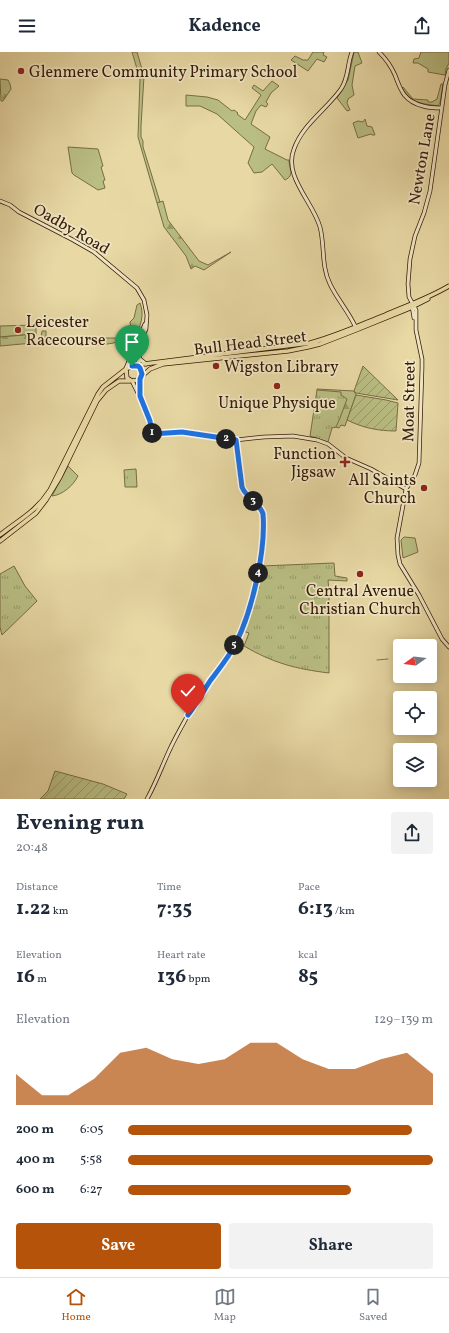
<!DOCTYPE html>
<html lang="en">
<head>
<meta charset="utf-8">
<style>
	:root { --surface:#fff; --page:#f2f2f3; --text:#1f2937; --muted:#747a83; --line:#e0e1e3; --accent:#b45309 }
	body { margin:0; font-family:Vollkorn,serif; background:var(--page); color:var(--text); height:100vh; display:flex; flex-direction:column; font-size:15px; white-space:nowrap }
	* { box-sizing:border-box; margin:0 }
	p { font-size:13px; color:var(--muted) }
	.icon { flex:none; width:22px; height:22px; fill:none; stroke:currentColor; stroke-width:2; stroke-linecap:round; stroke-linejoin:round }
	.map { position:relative; height:747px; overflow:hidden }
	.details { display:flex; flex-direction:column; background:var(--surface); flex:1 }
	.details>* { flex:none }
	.needle { width:26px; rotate:256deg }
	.buttons { position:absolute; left:393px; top:587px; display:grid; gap:8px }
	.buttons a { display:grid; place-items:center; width:44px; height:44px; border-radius:4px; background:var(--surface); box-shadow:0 2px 10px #0003; font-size:20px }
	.pin { position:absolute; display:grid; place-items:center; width:34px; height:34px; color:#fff; margin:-41px -17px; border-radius:50% 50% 50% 0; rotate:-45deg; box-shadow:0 0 4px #0007 }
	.pin .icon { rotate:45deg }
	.km { position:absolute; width:20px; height:20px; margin:-10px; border-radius:50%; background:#222; color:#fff; font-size:11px; line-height:20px; text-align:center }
	.round { display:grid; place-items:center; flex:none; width:42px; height:42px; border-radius:4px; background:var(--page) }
	.summary { display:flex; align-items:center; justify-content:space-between; height:68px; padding:0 16px }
	h1 { font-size:22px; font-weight:700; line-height:30px }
	.figures { display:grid; grid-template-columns:repeat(3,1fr); gap:6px; height:68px; padding:4px 16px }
	.figures div { display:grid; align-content:center }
	.figures b { font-size:20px; font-weight:700 }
	.figures small { font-size:11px; font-weight:400 }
	.figures p { font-size:11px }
	.chart { height:112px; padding:8px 16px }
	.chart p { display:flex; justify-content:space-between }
	.chart svg { width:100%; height:72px; margin-top:4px; fill:var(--accent); opacity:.7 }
	.button { display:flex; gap:8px; margin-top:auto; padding:8px 16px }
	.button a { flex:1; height:46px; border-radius:4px; background:var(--accent); color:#fff; font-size:16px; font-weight:700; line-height:46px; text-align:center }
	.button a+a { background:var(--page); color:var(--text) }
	ul { padding:0 16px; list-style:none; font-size:13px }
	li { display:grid; grid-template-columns:64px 48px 1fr; align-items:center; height:30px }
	li i { height:10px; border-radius:5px; background:var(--accent) }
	header { display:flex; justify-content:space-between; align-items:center; height:52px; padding:0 16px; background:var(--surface); font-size:18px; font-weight:700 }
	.tabs { display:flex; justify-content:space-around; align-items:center; height:56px; border-top:1px solid var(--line); background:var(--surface); font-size:11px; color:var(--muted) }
	.tabs a { display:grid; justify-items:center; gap:2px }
	.tabs .active { color:var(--accent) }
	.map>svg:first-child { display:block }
</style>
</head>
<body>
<header><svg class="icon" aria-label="menu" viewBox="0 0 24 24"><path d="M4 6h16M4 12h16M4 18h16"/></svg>Kadence<svg class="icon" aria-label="share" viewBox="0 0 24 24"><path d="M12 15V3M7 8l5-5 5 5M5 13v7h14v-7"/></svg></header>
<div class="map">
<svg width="449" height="747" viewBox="0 0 449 747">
	<defs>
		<pattern id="forest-firs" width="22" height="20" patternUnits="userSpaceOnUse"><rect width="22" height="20" fill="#b9be83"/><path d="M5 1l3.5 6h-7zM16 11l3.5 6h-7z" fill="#979a69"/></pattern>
		<pattern id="park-tufts" width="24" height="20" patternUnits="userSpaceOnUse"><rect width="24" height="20" fill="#b9be83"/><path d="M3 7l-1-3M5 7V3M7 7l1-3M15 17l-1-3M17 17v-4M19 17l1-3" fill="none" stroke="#979a69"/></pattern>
		<pattern id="garden-furrows" width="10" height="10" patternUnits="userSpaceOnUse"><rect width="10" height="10" fill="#b9be83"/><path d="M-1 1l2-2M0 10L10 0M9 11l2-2" fill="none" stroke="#979a69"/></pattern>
	</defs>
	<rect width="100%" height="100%" fill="#e7d8a4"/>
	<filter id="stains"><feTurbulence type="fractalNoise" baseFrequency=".005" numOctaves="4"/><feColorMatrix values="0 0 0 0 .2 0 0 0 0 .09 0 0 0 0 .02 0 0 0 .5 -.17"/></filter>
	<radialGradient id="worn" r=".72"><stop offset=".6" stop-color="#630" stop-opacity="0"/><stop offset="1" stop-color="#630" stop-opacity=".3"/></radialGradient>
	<path fill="#b9be83" stroke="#786c44" d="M 132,0 L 137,0 L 144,24 L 141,74 L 141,85 L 143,89 L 143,95 L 160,150 L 157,151 L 138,85 L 140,27 Z
		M 313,0 L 324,0 L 323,3 L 327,5 L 324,10 L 317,7 L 308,19 L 291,8 L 295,4 L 303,8 L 308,8 Z
		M 354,0 L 358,0 L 362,11 L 355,14 L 352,33 L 354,43 L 348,47 L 347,51 L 350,58 L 347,59 L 337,46 L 348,28 Z
		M 421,0 L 449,0 L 449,11 L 446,17 L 445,23 L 428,20 L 428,17 L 418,11 L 413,11 L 414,7 L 419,6 Z
		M 272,29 L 279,34 L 271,41 L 266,50 L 268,52 L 266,55 L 261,53 L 256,59 L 251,72 L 270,85 L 265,97 L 287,108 L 289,108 C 289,117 295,123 285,128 L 272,112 L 262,120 L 254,121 L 248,111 L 254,95 L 217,62 L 200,54 L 186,54 L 186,43 L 207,45 L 218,48 L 232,59 L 234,58 L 238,61 L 237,62 L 245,68 L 261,43 L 252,36 L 254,33 L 263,39 Z
		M 441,32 L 443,32 L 440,51 L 438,54 C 421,51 412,52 402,36 L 403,35 L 413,47 L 428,48 L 428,50 L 432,50 L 437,47 Z
		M 365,67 L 367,74 L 372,75 L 375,83 L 372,83 L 371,82 L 358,86 L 353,71 L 358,69 L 363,70 Z
		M 68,95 L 98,97 L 103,114 L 101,115 L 105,128 L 103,129 L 105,136 L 98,138 L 74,123 L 72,121 Z
		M 140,251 C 145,264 140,274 135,286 L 132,285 L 129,287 L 128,286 L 131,277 L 130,270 L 134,266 L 137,253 Z
		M 36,273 L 36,282 L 0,285 L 0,274 Z
		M 42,279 L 46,279 L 46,288 L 54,289 L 57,288 L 98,289 L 104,288 L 104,286 L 124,286 L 120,293 L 116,289 L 114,291 L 100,293 L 40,292 Z
		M 68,414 L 78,424 C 73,434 62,443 52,444 Z
		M 404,485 L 415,486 L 418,500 L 403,506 L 401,488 Z"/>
	<path fill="url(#forest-firs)" stroke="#786c44" d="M 0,27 L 8,28 L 10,32 L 11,37 L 3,49 L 1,49 Z
		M 163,149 L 168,168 L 199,209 L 208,213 L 231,200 L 204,218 L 195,214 L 191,217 L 186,204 L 164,175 L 157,151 Z
		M 36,282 L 33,291 L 0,294 L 0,285 Z
		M 317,337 L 354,339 L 356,343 L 345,374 L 341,373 L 339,376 L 335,375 L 338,363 L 317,338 Z"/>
	<path fill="url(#park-tufts)" stroke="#786c44" d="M 317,338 L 341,340 L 341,343 L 347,347 L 340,366 L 336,375 L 332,376 L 328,390 L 310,384 Z
		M 136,417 L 137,435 L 125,435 L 124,418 Z
		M 334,511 L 335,524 L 347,526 L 347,529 L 328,528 L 329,540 L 329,621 C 296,617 273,611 244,594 L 249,581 L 243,579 C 253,567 259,531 262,514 Z
		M 14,514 L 25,534 L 37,549 L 2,583 L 0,575 L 0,522 Z"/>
	<path fill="url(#garden-furrows)" stroke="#786c44" d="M 363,314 L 398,348 L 356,341 L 354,339 Z
		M 356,343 L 386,348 L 398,351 L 396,379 C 379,379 363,376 347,368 Z
		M 55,719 L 103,732 L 127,742 L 124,747 L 40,747 L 48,739 Z"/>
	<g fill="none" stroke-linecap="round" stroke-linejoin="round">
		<path stroke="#73786d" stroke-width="1" d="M 377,608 L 388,607"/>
		<g stroke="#361906" stroke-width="4.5">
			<path id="secondary" d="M 352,0 C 347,13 349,25 341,37 C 326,58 303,72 294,97 C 283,124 313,150 320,175 C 325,194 321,214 330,232 C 337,247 349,260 356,276
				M 379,0 C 386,7 391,14 395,23 C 401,39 404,49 423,54 C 429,56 436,56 442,56
				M 0,149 L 10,153 L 19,160 L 73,188 L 94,200 L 137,236 L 144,248 L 147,263 L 146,277 L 137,298 L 137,304 L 140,314
				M 412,254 L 414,266
				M 138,298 L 140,307 L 146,312
				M 126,316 L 131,304 L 145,272
				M 140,327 C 139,349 148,361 152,382 L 182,380 L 236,388 L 264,385 L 293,384 L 317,388 L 328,392 L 346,406 L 371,417 L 406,437
				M 132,329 L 139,343
				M 406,437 L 415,423 L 419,411 L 422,316 L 422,307 L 416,278 L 416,258 L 409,245 L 408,232 L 410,207 L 415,184 L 424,161 L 430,139 L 445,33 L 449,18
				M 406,437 L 397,486 L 398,503 L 400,512 L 419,543 L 442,587 L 449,595
				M 147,747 C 156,731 162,714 170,697 C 175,686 182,674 188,663 C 203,639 221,617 235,592 C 249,567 254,539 259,511 C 262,496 266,478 263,463 C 261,451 246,446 241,435 L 236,388"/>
		</g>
		<g stroke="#361906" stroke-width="5">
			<path id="primary" d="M 136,313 L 310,291 C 336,284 360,273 385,263 C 406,254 429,246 449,234
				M 136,313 L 140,316 L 142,324 L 138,328 L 132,329 L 127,326 L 126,317 Z
				M 141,325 L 150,317 L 163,312 L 288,299 L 308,295 L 320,292 L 356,278 L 408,257 L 428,247
				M 0,483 C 20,467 36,460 50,438 L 98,342 L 103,335 L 126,317
				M 0,489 L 36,461 L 46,448 L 60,425 L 97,349 L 106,338 L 119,329 L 130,329"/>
		</g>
		<use href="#secondary" stroke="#efe6c4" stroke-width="3"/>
		<use href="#primary" stroke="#e7d8a4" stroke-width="3.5"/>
	</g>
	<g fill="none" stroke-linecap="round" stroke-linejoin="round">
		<g stroke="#fff" stroke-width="8">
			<path id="route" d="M 132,314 L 138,314 L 140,316 L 142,322 L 140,327 L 140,344 L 150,369 L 152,382 L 182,380 L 236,388 L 242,435 C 246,446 260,451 263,462 C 266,499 252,559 236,591 C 229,605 219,617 210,629 C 203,640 196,652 188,663"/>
		</g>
		<use href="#route" stroke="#1a73e8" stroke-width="5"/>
	</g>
	<g fill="#8f2418" stroke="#efe6c4" stroke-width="1.5">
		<circle cx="21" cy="19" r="4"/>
		<circle cx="18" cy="278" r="4"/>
		<circle cx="216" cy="314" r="4"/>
		<circle cx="277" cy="334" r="4"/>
		<path d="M343 404h4v4h4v4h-4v4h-4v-4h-4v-4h4z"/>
		<circle cx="424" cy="436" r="4"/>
		<circle cx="360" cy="522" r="4"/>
	</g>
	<g text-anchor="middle" stroke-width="3.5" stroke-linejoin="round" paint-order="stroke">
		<g font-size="16" fill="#361906" stroke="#efe6c4" text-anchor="start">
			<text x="29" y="25">Glenmere Community Primary School</text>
			<text x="26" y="275">Leicester<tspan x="26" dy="18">Racecourse</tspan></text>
			<text x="224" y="320">Wigston Library</text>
			<text x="277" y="356" text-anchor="middle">Unique Physique</text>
			<text x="336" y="407" text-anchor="end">Function<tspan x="336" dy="18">Jigsaw</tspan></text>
			<text x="416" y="433" text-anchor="end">All Saints<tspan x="416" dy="18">Church</tspan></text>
			<text x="360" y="544" text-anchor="middle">Central Avenue<tspan x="360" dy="18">Christian Church</tspan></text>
		</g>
		<g font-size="16" fill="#361906" stroke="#efe6c4">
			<text transform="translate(421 107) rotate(-80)" y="6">Newton Lane</text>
			<text transform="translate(72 176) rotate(30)" y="6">Oadby Road</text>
			<text transform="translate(250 290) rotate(-7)" y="6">Bull Head Street</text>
			<text transform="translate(408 349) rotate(-89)" y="6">Moat Street</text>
		</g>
	</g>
	<rect width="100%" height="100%" filter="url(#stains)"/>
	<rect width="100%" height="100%" fill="url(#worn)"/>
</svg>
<div class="buttons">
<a><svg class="needle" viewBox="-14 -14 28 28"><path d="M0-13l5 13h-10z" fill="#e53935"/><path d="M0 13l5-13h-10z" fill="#747a83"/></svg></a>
<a><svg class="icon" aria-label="locate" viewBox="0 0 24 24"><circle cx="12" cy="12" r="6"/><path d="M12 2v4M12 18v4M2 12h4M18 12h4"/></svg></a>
<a><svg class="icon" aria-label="layers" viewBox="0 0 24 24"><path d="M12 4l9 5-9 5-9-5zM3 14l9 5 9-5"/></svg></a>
</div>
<div class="pin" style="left:132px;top:314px;background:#1e9e55"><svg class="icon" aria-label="arrive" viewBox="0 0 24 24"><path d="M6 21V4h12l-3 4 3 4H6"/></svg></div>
<div class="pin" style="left:188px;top:663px;background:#d93025"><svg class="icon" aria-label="check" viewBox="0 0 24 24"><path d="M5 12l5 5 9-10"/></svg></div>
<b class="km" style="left:152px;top:381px">1</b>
<b class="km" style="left:226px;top:387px">2</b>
<b class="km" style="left:253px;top:449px">3</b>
<b class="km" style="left:258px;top:521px">4</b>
<b class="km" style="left:234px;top:593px">5</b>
</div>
<section class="details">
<div class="summary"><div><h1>Evening run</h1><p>20:48</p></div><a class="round"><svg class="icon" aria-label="share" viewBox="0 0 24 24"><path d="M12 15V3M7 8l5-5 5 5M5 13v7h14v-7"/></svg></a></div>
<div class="figures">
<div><p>Distance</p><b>1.22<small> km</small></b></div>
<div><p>Time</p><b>7:35</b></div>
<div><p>Pace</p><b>6:13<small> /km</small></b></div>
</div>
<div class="figures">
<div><p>Elevation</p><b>16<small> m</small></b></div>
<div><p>Heart rate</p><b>136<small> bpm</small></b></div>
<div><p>kcal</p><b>85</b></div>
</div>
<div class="chart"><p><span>Elevation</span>129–139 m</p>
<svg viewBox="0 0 160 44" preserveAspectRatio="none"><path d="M0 44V25L10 38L20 38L30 28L40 12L50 9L60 16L70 19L80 16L90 6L100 6L110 16L120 22L130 22L140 16L150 12L160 25V44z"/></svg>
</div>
<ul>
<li><b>200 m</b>6:05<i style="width:93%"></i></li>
<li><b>400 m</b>5:58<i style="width:100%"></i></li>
<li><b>600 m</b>6:27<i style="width:73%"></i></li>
</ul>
<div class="button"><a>Save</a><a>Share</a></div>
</section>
<nav class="tabs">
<a class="active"><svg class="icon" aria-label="home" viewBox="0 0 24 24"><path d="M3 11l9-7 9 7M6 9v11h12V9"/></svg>Home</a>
<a><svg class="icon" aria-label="map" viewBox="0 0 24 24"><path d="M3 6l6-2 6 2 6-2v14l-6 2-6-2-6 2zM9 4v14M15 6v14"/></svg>Map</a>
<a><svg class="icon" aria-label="saved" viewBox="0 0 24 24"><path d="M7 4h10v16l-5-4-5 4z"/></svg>Saved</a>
</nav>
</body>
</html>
